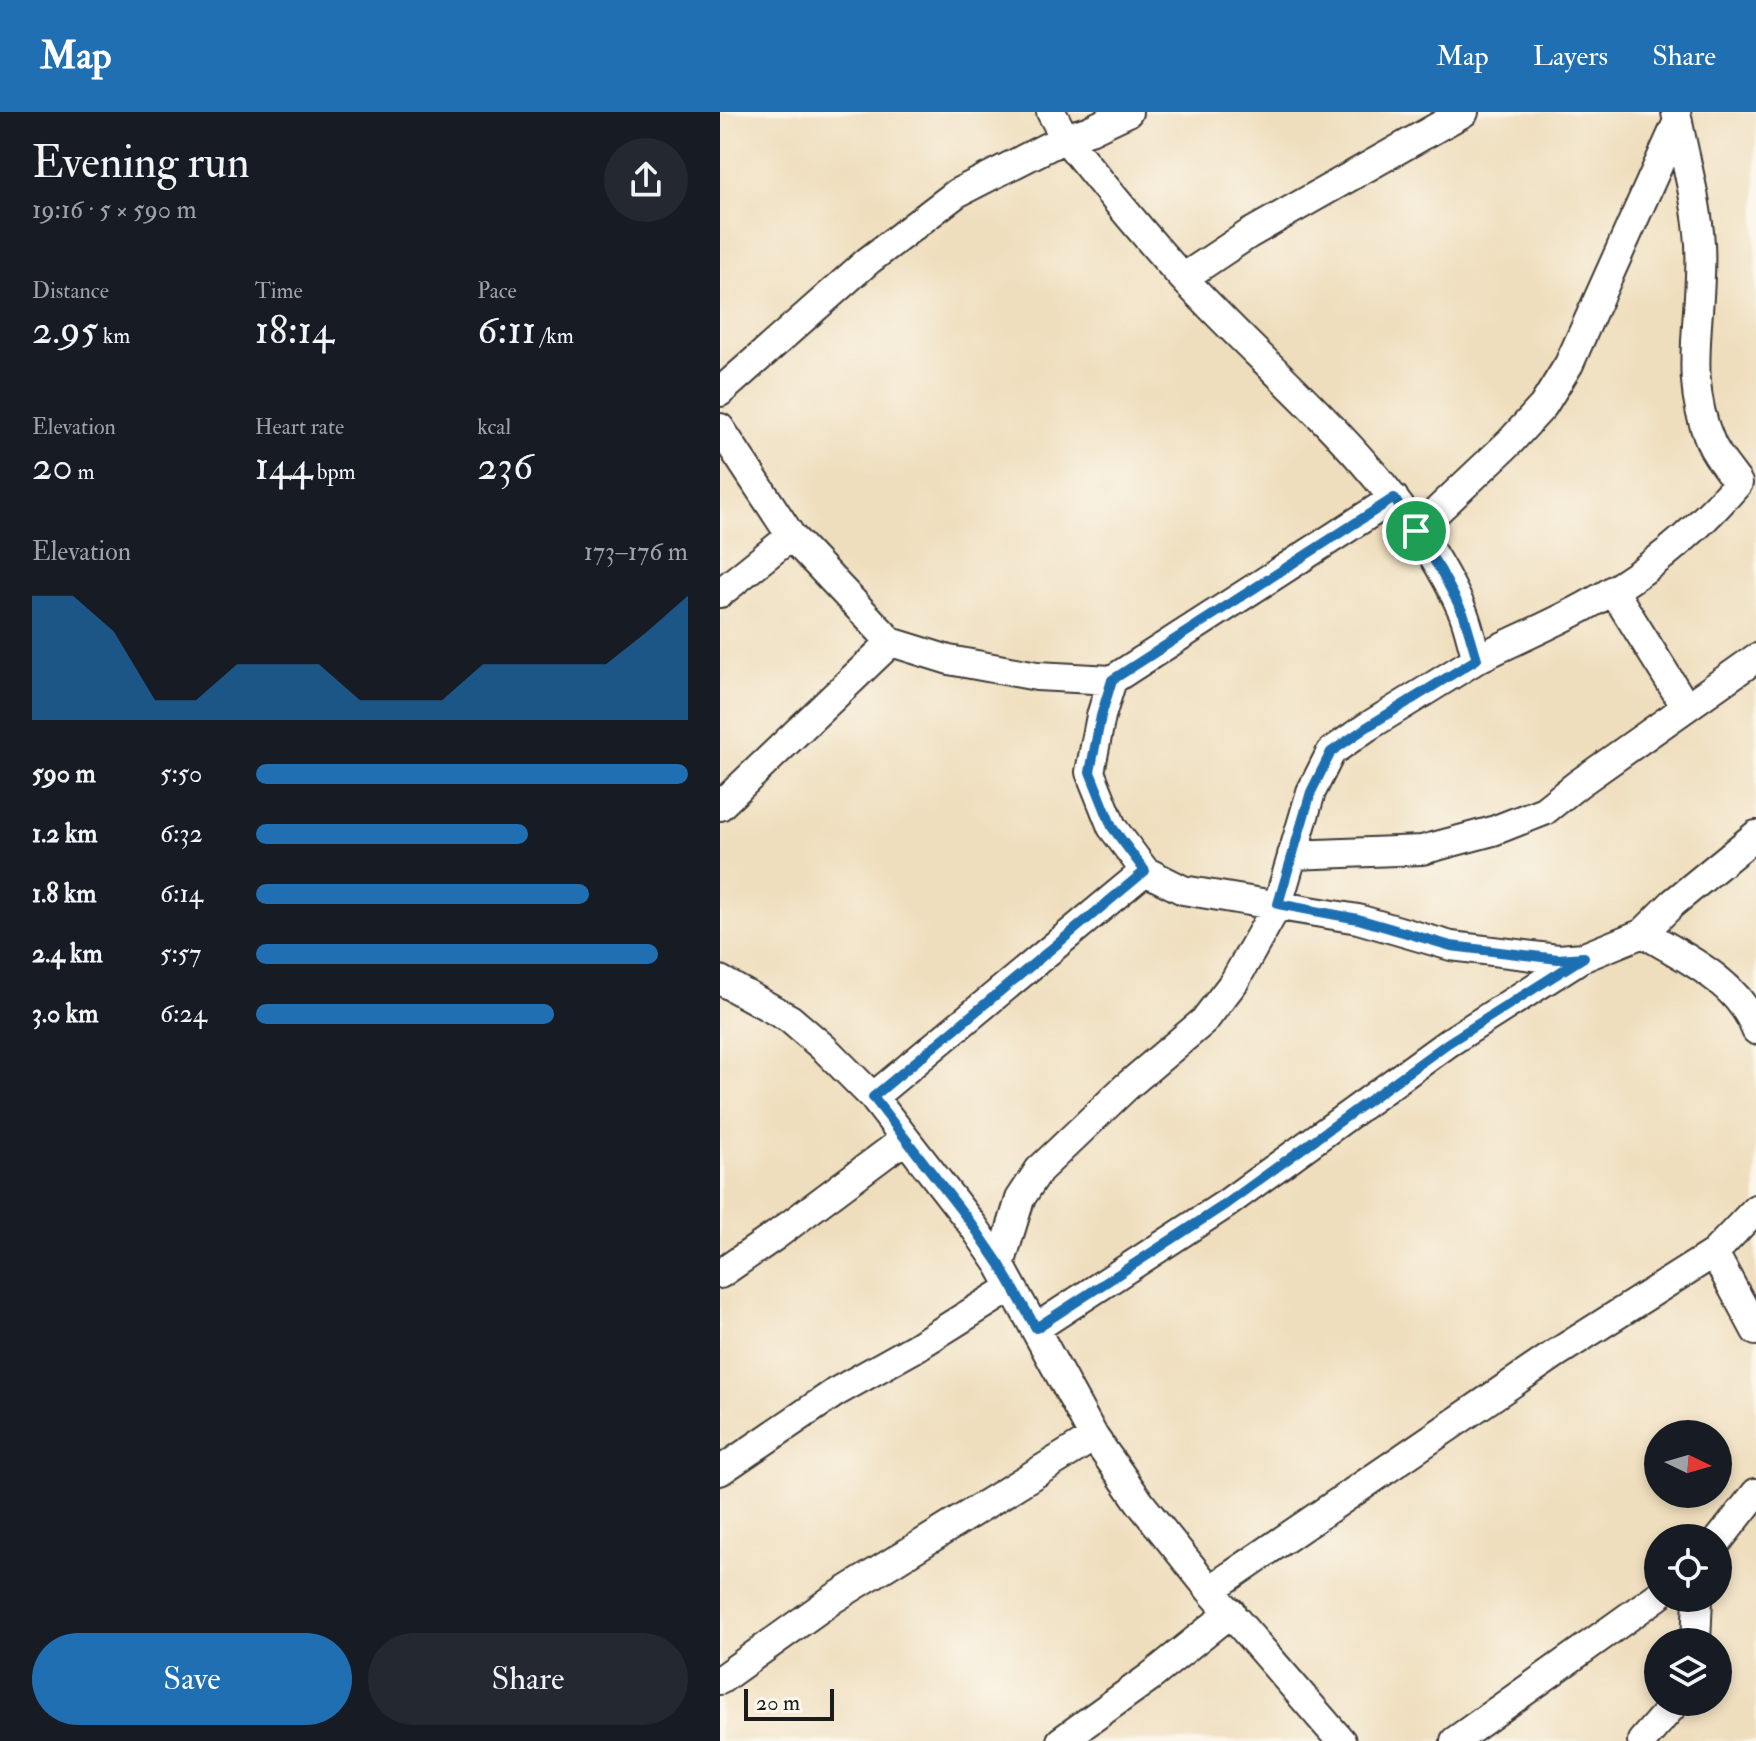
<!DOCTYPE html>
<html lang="en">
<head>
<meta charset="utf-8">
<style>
	:root { --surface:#171b24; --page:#242831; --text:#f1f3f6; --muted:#9ea1a6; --accent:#1f6fb2 }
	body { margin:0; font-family:"IM FELL Double Pica",serif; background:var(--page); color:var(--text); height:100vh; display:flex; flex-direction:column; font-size:30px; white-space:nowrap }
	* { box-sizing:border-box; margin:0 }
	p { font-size:26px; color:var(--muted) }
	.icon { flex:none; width:44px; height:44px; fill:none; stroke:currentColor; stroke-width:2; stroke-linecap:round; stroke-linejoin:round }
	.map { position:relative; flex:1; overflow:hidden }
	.drawer { display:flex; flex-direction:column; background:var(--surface); width:720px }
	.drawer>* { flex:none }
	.needle { width:52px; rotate:95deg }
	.fabs { position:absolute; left:924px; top:1308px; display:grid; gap:16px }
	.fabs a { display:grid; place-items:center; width:88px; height:88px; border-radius:50%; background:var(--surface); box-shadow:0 4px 12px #0003; font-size:40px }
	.scale { position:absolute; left:24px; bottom:20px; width:90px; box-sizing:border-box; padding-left:8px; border:4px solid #1c1c1c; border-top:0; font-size:22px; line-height:28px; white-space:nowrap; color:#1c1c1c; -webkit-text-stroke:6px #fbf7ec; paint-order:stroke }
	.pin { position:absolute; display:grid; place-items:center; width:68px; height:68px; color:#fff; margin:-34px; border:4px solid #fff; border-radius:50%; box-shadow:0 2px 8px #0007 }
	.round { display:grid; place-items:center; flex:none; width:84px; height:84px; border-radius:42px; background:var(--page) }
	.head { display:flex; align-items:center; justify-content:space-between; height:136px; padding:0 32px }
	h1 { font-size:44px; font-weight:600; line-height:60px }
	.figures { display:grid; grid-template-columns:repeat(3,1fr); gap:12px; height:136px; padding:8px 32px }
	.figures div { display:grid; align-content:center }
	.figures b { font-size:40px; font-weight:600 }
	.figures small { font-size:22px; font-weight:400 }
	.figures p { font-size:22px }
	.chart { height:224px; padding:16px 32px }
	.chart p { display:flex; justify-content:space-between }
	.chart svg { width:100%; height:144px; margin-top:8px; fill:var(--accent); opacity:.7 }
	.action { display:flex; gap:16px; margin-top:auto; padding:16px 32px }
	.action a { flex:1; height:92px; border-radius:48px; background:var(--accent); color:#fff; font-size:32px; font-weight:600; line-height:92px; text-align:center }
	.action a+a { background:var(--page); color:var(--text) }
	ul { padding:0 32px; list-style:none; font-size:26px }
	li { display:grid; grid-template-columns:128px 96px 1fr; align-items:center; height:60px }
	li i { height:20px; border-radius:10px; background:var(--accent) }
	header { display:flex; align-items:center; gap:48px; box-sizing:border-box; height:112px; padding:0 40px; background:var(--accent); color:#fff }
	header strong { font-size:38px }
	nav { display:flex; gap:44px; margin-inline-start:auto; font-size:28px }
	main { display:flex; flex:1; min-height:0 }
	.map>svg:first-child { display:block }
</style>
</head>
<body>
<header>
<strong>Map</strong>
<nav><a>Map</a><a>Layers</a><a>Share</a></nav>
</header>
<main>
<section class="drawer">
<div class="head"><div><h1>Evening run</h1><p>19:16 · 5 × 590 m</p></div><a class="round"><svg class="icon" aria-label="share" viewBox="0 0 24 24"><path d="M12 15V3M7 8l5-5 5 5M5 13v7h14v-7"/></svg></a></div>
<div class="figures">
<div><p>Distance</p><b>2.95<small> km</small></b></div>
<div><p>Time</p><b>18:14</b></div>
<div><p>Pace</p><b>6:11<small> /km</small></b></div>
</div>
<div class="figures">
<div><p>Elevation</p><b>20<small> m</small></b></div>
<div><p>Heart rate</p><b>144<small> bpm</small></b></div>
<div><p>kcal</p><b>236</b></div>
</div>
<div class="chart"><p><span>Elevation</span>173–176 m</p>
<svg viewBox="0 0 160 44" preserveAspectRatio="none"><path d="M0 44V6L10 6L20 17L30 38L40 38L50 27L60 27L70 27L80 38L90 38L100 38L110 27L120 27L130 27L140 27L150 17L160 6V44z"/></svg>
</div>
<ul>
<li><b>590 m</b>5:50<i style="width:100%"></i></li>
<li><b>1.2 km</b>6:32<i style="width:63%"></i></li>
<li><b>1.8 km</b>6:14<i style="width:77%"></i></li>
<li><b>2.4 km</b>5:57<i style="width:93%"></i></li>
<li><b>3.0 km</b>6:24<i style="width:69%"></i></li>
</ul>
<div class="action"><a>Save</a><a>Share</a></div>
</section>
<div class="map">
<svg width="1036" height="1629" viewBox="0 0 1036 1629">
	<rect width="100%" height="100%" fill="#fbf7ec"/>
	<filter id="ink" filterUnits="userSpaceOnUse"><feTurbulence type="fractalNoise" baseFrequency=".0125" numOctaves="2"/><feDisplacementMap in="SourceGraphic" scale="16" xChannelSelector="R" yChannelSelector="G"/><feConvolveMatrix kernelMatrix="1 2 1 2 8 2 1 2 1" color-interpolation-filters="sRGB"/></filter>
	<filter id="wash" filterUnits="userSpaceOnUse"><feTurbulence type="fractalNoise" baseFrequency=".006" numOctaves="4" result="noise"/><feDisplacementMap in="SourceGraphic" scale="32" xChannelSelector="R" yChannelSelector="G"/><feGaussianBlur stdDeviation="1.8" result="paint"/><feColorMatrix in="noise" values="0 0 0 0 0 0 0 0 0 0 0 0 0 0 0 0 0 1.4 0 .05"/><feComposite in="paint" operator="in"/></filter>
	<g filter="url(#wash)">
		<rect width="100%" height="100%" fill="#efdebd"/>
	</g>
	<g filter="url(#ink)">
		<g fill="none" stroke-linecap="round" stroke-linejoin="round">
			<g stroke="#3c3934" stroke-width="32">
				<path id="minor" d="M 463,166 L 529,122 L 744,0
					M 0,280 L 148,149 L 237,81 L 345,26 L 370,18 L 408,0
					M 0,316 L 71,424 L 171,530 L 229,548 L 317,564 L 392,568 L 674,386
					M 696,419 L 790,330 L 823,294 L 849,252 L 958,9
					M 893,478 L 966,595
					M 0,481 L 71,424
					M 757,547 C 793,529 829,514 864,495 C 923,464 975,421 1018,371 C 1009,358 997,345 991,331 C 961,264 984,201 980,132 C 977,86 964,45 956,0
					M 392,568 L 381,604 L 370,660 L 392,715 L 425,759 L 463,778 L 638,807 L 731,834 L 838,847 L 864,845 L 923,821 L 953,791 L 1036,723
					M 0,694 L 171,530
					M 572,743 L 702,738 L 773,719 L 824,699 L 858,672 L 1036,546
					M 923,821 C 964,845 1019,870 1036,918
					M 0,868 L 70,907 L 105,937 L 153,985 L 254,1115 L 280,1153 L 374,1325 L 421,1392 L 490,1478 L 621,1629
					M 153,985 L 425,759
					M 994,1141 L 1036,1219
					M 280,1153 L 300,1087 L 319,1058 L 406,975 L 484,909 L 514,870 L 558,792 L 591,680 L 611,640 L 647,615 L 757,547 C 752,532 749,515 743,500 C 682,363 562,273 463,166 C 422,121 383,73 345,26 L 331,0
					M 0,1162 L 55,1124 L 185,1027
					M 316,1216 L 506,1092 L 728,931 L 861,846
					M 0,1359 L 116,1280 L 193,1237 L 292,1175
					M 998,1429 L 1036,1381
					M 490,1478 L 835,1242 L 994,1141 L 1036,1097
					M 976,1530 L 978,1486
					M 0,1568 L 113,1487 L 374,1325
					M 341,1629 L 430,1565 L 511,1500
					M 735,1629 L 938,1484
					M 922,1629 L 956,1590"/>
			</g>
			<use href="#minor" stroke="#fff" stroke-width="28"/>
		</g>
	</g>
	<g fill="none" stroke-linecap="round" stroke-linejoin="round" filter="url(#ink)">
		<g stroke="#fff" stroke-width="16">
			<path id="route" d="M 674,386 L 721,459 L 744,503 L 757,547 L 647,615 L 611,640 L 591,680 L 558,792 L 638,807 L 731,834 L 838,847 L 864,845 L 728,931 L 506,1092 L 316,1216 L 280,1153 L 254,1115 L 153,985 L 425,759 L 392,715 L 370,660 L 381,604 L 392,568 Z"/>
		</g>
		<use href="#route" stroke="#1f6fb2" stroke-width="10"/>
	</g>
</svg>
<div class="fabs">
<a><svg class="needle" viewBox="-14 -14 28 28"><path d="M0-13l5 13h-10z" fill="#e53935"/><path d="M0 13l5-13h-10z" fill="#9ea1a6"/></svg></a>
<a><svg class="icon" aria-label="locate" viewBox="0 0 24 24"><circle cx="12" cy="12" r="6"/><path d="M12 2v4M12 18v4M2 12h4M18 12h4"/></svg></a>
<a><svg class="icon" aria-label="layers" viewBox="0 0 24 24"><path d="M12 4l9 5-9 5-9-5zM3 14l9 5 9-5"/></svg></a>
</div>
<div class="scale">20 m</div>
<div class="pin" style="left:696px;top:419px;background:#1e9e55"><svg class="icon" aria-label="arrive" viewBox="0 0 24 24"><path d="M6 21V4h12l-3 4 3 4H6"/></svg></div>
</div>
</main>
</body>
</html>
